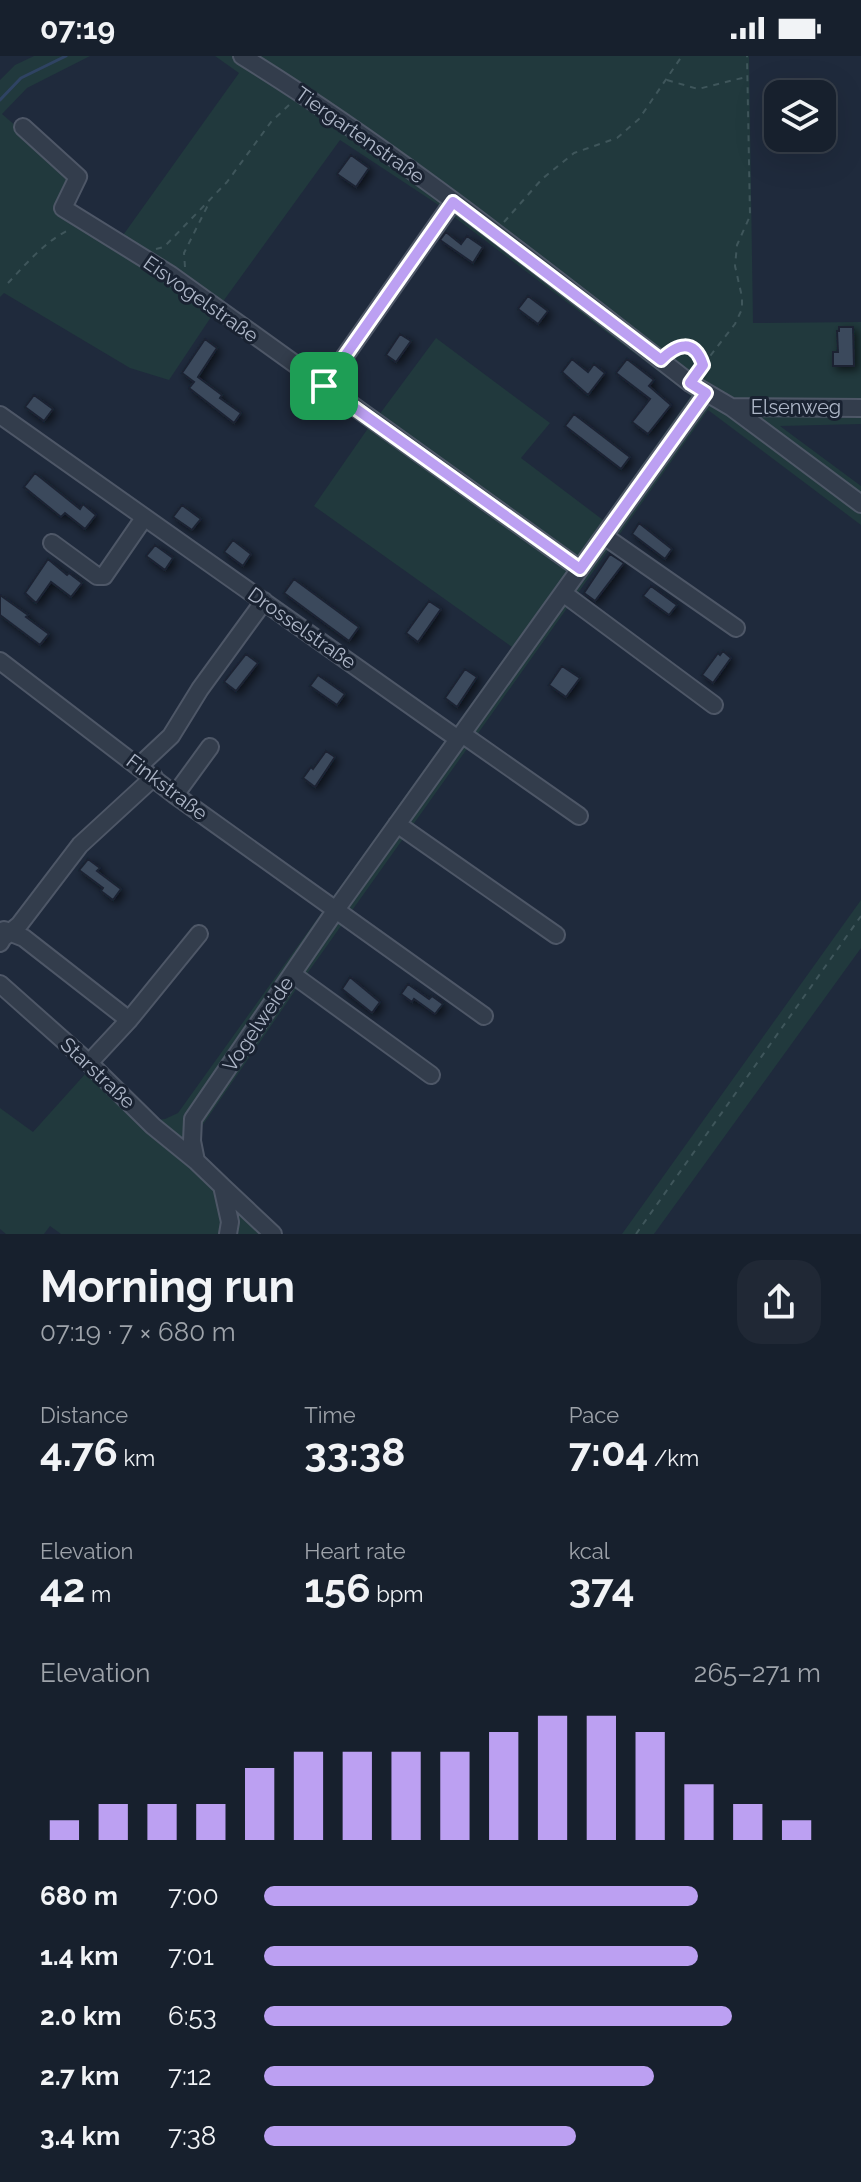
<!DOCTYPE html>
<html lang="en">
<head>
<meta charset="utf-8">
<style>
	:root { --surface:#17202d; --page:#202835; --text:#f1f3f6; --muted:#9ea3aa; --line:#363e49; --accent:#bca0f2 }
	body { margin:0; font-family:Raleway,sans-serif; background:var(--page); color:var(--text); height:100vh; display:flex; flex-direction:column; font-size:30px; white-space:nowrap }
	* { box-sizing:border-box; margin:0 }
	p { font-size:26px; color:var(--muted) }
	.icon { flex:none; width:44px; height:44px; fill:none; stroke:currentColor; stroke-width:2; stroke-linecap:round; stroke-linejoin:round }
	.map { position:relative; height:1178px; overflow:hidden }
	.sheet { display:flex; flex-direction:column; background:var(--surface); flex:1 }
	.sheet>* { flex:none }
	.buttons { position:absolute; left:764px; top:24px; display:grid; gap:16px }
	.buttons a { display:grid; place-items:center; width:72px; height:72px; border-radius:16px; background:var(--surface); box-shadow:0 8px 32px #0002,0 0 0 2px var(--line); font-size:40px }
	.pin { position:absolute; display:grid; place-items:center; width:68px; height:68px; color:#fff; margin:-34px; border-radius:16px; box-shadow:0 4px 12px #0006 }
	.round { display:grid; place-items:center; flex:none; width:84px; height:84px; border-radius:24px; background:var(--page) }
	.overview { display:flex; align-items:center; justify-content:space-between; height:136px; padding:0 40px }
	h1 { font-size:44px; font-weight:700; line-height:60px }
	.metrics { display:grid; grid-template-columns:repeat(3,1fr); gap:12px; height:136px; padding:8px 40px }
	.metrics div { display:grid; align-content:center }
	.metrics b { font-size:40px; font-weight:700 }
	.metrics small { font-size:22px; font-weight:400 }
	.metrics p { font-size:22px }
	.chart { height:224px; padding:16px 40px }
	.chart p { display:flex; justify-content:space-between }
	.chart svg { width:100%; height:144px; margin-top:8px; stroke:var(--accent); stroke-width:6 }
	ul { padding:0 40px; list-style:none; font-size:26px }
	li { display:grid; grid-template-columns:128px 96px 1fr; align-items:center; height:60px }
	li i { height:20px; border-radius:10px; background:var(--accent) }
	.status { display:flex; justify-content:space-between; align-items:center; height:56px; padding:0 40px; background:var(--surface); direction:ltr }
	.status svg { height:22px; fill:currentColor }
	.map>svg:first-child { display:block }
</style>
</head>
<body>
<div class="status"><b>07:19</b><svg viewBox="0 0 49 12"><path d="M0 12V9h3v3zM5 12V6h3v6zM10 12V3h3v9zM15 12V0h3v12zM26 1h20v11H26zM47 4h2v5h-2z"/></svg></div>
<div class="map">
<svg width="861" height="1178" viewBox="0 0 861 1178">
	<defs>
		<filter id="shadow"><feDropShadow dx="3.5" dy="3.5" stdDeviation="4" flood-color="#0009"/></filter>
	</defs>
	<rect width="100%" height="100%" fill="#1f2a3c"/>
	<path fill="#21393d" fill-rule="evenodd" d="M 34,0 L 90,0 L 27,32 L 2,58 L 76,122 L 61,155 L 116,189 L 239,17 L 215,0 L 749,0 L 753,267 L 861,266 L 861,368 L 780,370 L 861,430 L 861,469 L 708,354 L 299,929 L 202,1070 L 199,1090 L 214,1115 L 280,1178 L 61,1178 L 50,1170 L 44,1178 L 6,1178 L 0,1173 L 0,1052 L 33,1076 L 95,1007 L 156,1064 L 165,1063 L 178,1057 L 512,591 L 314,450 L 371,368 L 215,255 L 169,324 L 130,312 L 4,237 L 0,241 L 0,24 L 15,9 ZM 340,84 L 437,148 L 691,340 L 603,464 L 521,402 L 550,367 L 436,282 L 376,363 L 219,251 Z
		M 861,844 L 861,892 L 654,1178 L 622,1178 Z"/>
	<g fill="none" stroke-linecap="round" stroke-linejoin="round">
		<path stroke="#2f4363" stroke-width="3" d="M 0,44 L 21,22 L 66,0"/>
	</g>
	<path fill="#3b485c" stroke="#1b2433" stroke-width="2" filter="url(#shadow)" d="M 351,99 L 369,112 L 356,131 L 337,118 Z
		M 446,176 L 461,188 L 467,180 L 483,191 L 473,207 L 440,184 Z
		M 528,240 L 548,255 L 538,268 L 518,253 Z
		M 839,271 L 853,271 L 854,310 L 833,310 L 833,296 L 838,296 L 837,275 L 839,275 Z
		M 400,278 L 411,285 L 396,306 L 386,299 Z
		M 205,283 L 217,292 L 198,321 L 222,339 L 220,342 L 241,357 L 234,367 L 189,332 L 194,326 L 182,317 Z
		M 572,303 L 588,316 L 594,308 L 605,317 L 588,339 L 562,316 Z
		M 627,303 L 654,324 L 649,330 L 671,349 L 648,378 L 632,366 L 650,343 L 616,317 Z
		M 34,339 L 53,353 L 44,365 L 25,351 Z
		M 574,358 L 630,401 L 621,413 L 565,370 Z
		M 35,417 L 80,453 L 83,448 L 96,459 L 85,473 L 65,457 L 61,461 L 24,431 Z
		M 182,449 L 201,463 L 192,474 L 173,461 Z
		M 639,467 L 672,493 L 665,503 L 632,478 Z
		M 233,484 L 251,498 L 243,510 L 224,496 Z
		M 155,489 L 173,502 L 165,514 L 146,500 Z
		M 610,498 L 624,507 L 595,545 L 584,537 Z
		M 48,503 L 67,519 L 69,517 L 82,527 L 71,541 L 51,526 L 36,547 L 25,537 Z
		M 294,523 L 359,571 L 349,585 L 284,537 Z
		M 651,530 L 677,549 L 669,559 L 643,540 Z
		M 0,539 L 28,559 L 26,561 L 49,578 L 40,589 L 0,559 Z
		M 429,545 L 441,553 L 418,586 L 406,577 Z
		M 723,595 L 731,602 L 713,627 L 702,619 L 718,597 L 720,599 Z
		M 246,598 L 258,607 L 236,635 L 224,626 Z
		M 562,610 L 580,622 L 566,641 L 549,629 Z
		M 465,613 L 477,621 L 457,651 L 445,642 Z
		M 318,619 L 345,638 L 337,649 L 310,630 Z
		M 326,695 L 335,701 L 315,731 L 303,722 L 311,711 L 313,713 Z
		M 88,803 L 100,812 L 97,815 L 121,833 L 113,844 L 101,835 L 103,832 L 79,814 Z
		M 350,921 L 380,946 L 372,957 L 342,933 Z
		M 408,928 L 429,943 L 432,940 L 443,948 L 435,958 L 414,943 L 412,946 L 401,938 Z"/>
	<g fill="none" stroke-linecap="round" stroke-linejoin="round">
		<g stroke="#4e5767" stroke-width="20">
			<path id="minor" d="M 242,0 C 399,97 544,214 690,327 L 731,351 L 861,448
				M 23,71 L 78,121 L 63,152 L 171,219 L 580,513
				M 324,330 L 453,146
				M 731,351 L 861,352
				M 0,359 L 458,683
				M 604,480 L 736,572
				M 52,487 L 97,520 L 104,520 L 144,462
				M 563,537 L 714,649
				M 0,605 L 175,739 L 484,960
				M 462,678 L 579,760
				M 139,710 L 171,680 L 200,633 L 264,545
				M 175,739 L 210,691
				M 397,768 L 556,879
				M 4,874 L 24,882 L 129,964
				M 0,887 L 3,882 L 19,869 L 80,789 L 154,721
				M 292,918 L 431,1019
				M 0,928 L 89,1007 L 153,1070 L 196,1105
				M 89,1007 L 129,964 L 199,878
				M 222,1130 L 273,1178
				M 228,1178 L 230,1166 L 222,1130 L 196,1105 L 192,1085 L 193,1063 L 335,855 L 706,337"/>
		</g>
		<path stroke="#3f565b" stroke-width="2" stroke-dasharray="6 6" stroke-linecap="butt" d="M 667,24 L 698,33 L 746,21
			M 504,166 L 542,123 L 574,97 L 617,82 L 639,63 L 682,0
			M 156,193 L 164,191 L 227,126 L 271,66 L 289,49
			M 185,211 L 184,197 L 209,147
			M 8,227 C 27,207 46,184 71,173
			M 670,295 C 686,283 697,293 703,309 L 698,316
			M 703,309 L 735,268 L 742,253 L 742,241 L 735,210 L 737,189 L 750,160 L 747,0
			M 636,1178 L 861,860"/>
		<use href="#minor" stroke="#333d4c" stroke-width="16"/>
	</g>
	<g fill="none" stroke-linecap="round" stroke-linejoin="round">
		<g stroke="#fff" stroke-width="16">
			<path id="route" d="M 453,146 L 661,304 C 677,288 694,282 703,309 L 690,327 L 706,337 L 580,513 L 324,330 Z"/>
		</g>
		<use href="#route" stroke="#bca0f2" stroke-width="10"/>
	</g>
	<g text-anchor="middle" stroke-width="6" stroke-linejoin="round" paint-order="stroke">
		<g font-size="20" fill="#aeb7c8" stroke="#192231">
			<text transform="translate(360 79) rotate(35)" y="7">Tiergartenstraße</text>
			<text transform="translate(201 243) rotate(35)" y="7">Eisvogelstraße</text>
			<text x="796" y="358">Elsenweg</text>
			<text transform="translate(302 572) rotate(35)" y="7">Drosselstraße</text>
			<text transform="translate(167 731) rotate(37)" y="7">Finkstraße</text>
			<text transform="translate(258 968) rotate(-56)" y="7">Vogelweide</text>
			<text transform="translate(98 1017) rotate(43)" y="7">Starstraße</text>
		</g>
	</g>
</svg>
<div class="buttons">
<a><svg class="icon" aria-label="layers" viewBox="0 0 24 24"><path d="M12 4l9 5-9 5-9-5zM3 14l9 5 9-5"/></svg></a>
</div>
<div class="pin" style="left:324px;top:330px;background:#1e9e55"><svg class="icon" aria-label="arrive" viewBox="0 0 24 24"><path d="M6 21V4h12l-3 4 3 4H6"/></svg></div>
</div>
<section class="sheet">
<div class="overview"><div><h1>Morning run</h1><p>07:19 · 7 × 680 m</p></div><a class="round"><svg class="icon" aria-label="share" viewBox="0 0 24 24"><path d="M12 15V3M7 8l5-5 5 5M5 13v7h14v-7"/></svg></a></div>
<div class="metrics">
<div><p>Distance</p><b>4.76<small> km</small></b></div>
<div><p>Time</p><b>33:38</b></div>
<div><p>Pace</p><b>7:04<small> /km</small></b></div>
</div>
<div class="metrics">
<div><p>Elevation</p><b>42<small> m</small></b></div>
<div><p>Heart rate</p><b>156<small> bpm</small></b></div>
<div><p>kcal</p><b>374</b></div>
</div>
<div class="chart"><p><span>Elevation</span>265–271 m</p>
<svg viewBox="0 0 160 44" preserveAspectRatio="none"><path d="M5 44V38M15 44V33M25 44V33M35 44V33M45 44V22M55 44V17M65 44V17M75 44V17M85 44V17M95 44V11M105 44V6M115 44V6M125 44V11M135 44V27M145 44V33M155 44V38"/></svg>
</div>
<ul>
<li><b>680 m</b>7:00<i style="width:78%"></i></li>
<li><b>1.4 km</b>7:01<i style="width:78%"></i></li>
<li><b>2.0 km</b>6:53<i style="width:84%"></i></li>
<li><b>2.7 km</b>7:12<i style="width:70%"></i></li>
<li><b>3.4 km</b>7:38<i style="width:56%"></i></li>
</ul>
</section>
</body>
</html>
